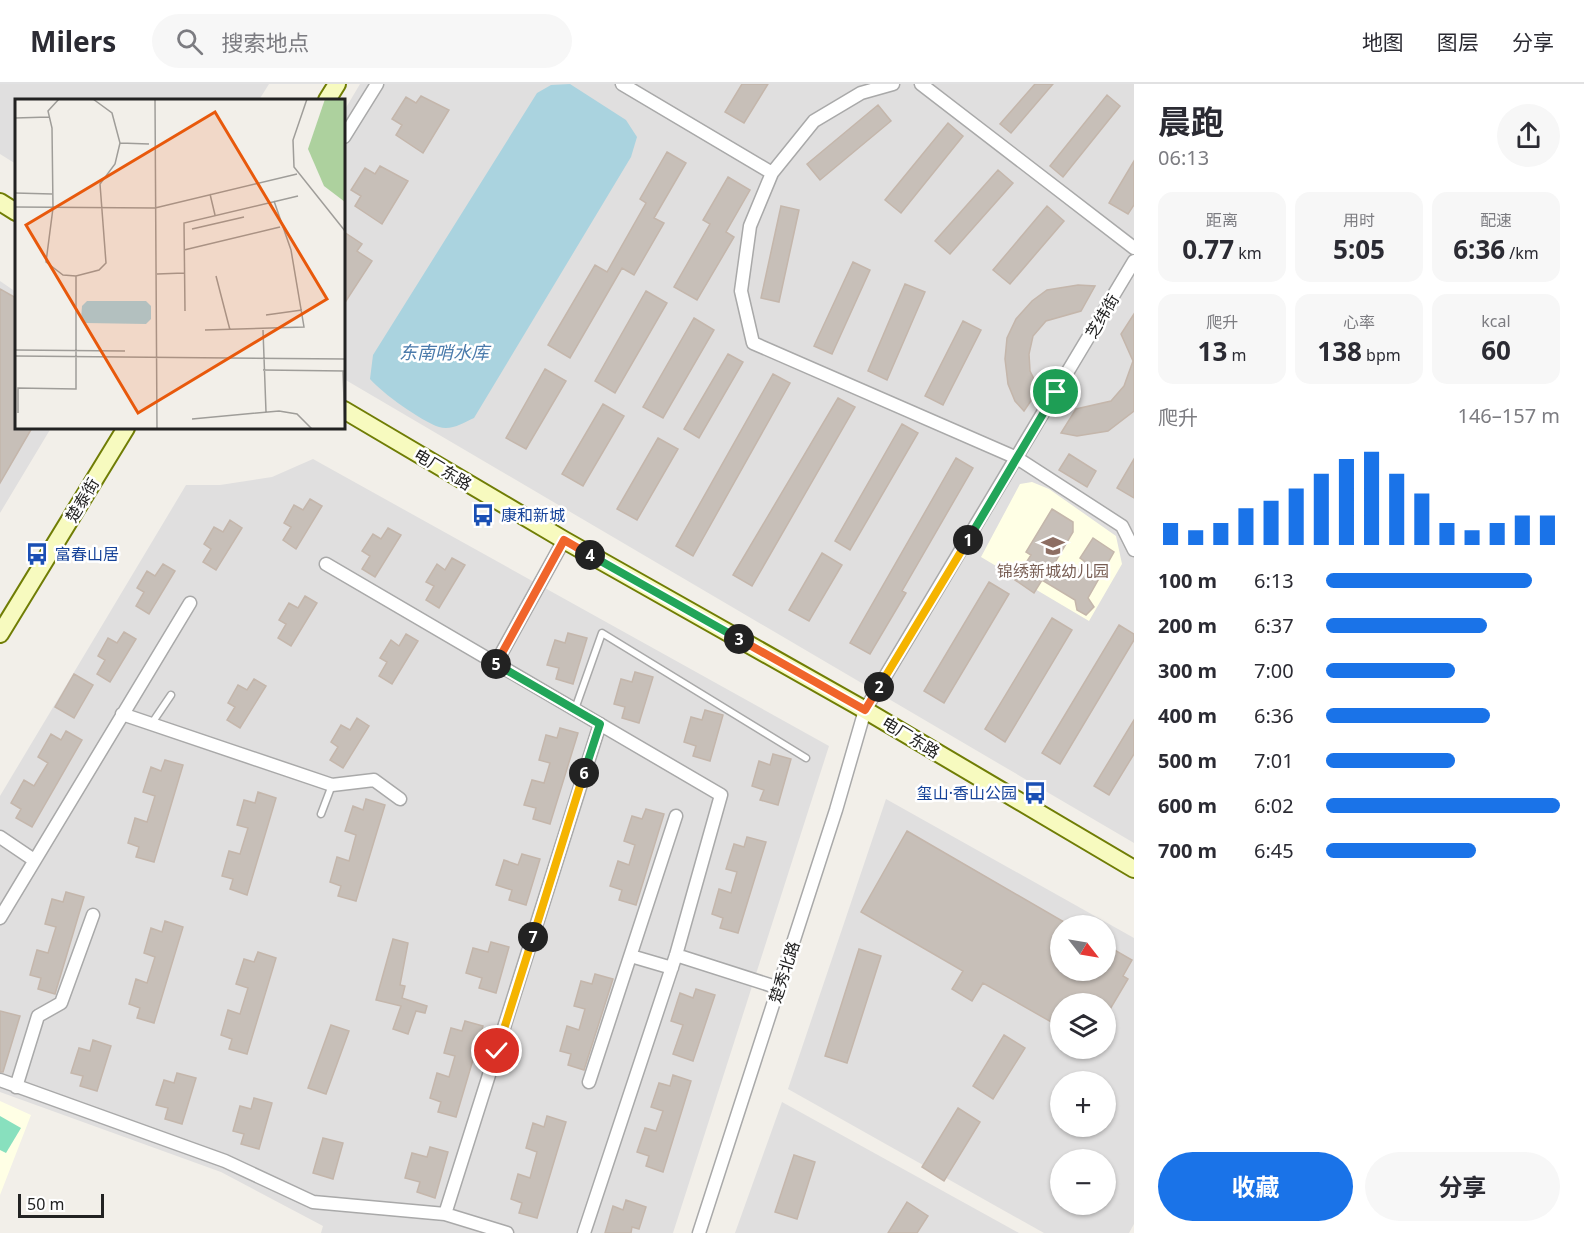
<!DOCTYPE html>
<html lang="zh">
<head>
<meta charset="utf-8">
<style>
	:root { --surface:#fff; --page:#f7f7f7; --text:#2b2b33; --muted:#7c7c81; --line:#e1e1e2; --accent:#1a73e8 }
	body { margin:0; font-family:"Noto Sans","Noto Sans SC",sans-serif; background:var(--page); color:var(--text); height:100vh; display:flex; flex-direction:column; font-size:22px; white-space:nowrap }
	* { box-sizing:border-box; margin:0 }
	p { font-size:20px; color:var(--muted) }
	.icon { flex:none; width:33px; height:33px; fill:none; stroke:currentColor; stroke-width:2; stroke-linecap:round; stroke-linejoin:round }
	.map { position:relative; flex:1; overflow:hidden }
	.details { display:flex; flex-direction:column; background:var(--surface); width:450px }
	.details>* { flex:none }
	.needle { width:39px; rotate:121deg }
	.buttons { position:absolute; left:1050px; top:831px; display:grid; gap:12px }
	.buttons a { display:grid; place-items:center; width:66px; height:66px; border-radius:50%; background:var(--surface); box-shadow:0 2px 4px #0004; font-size:30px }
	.scale { position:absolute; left:18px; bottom:15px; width:86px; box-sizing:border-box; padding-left:6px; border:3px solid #222; border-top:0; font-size:16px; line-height:21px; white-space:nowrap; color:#222; -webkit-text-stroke:4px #fff; paint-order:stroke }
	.pin { position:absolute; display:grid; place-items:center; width:51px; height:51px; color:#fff; margin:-26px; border:3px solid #fff; border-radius:50%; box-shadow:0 2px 6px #0007 }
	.km { position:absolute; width:30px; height:30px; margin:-15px; border-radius:50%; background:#222; color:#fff; font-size:16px; line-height:30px; text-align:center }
	.round { display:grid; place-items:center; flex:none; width:63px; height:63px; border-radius:32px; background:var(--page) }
	.head { display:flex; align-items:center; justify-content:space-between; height:102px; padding:0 24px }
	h1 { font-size:33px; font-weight:700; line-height:45px }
	.metrics { display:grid; grid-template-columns:repeat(3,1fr); gap:9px; height:102px; padding:6px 24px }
	.metrics div { display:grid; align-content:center; border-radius:15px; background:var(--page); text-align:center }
	.metrics b { font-size:26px; font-weight:700 }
	.metrics small { font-size:16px; font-weight:400 }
	.metrics p { font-size:16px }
	.chart { height:168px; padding:12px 24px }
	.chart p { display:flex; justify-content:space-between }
	.chart svg { width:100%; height:108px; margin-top:6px; stroke:var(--accent); stroke-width:6 }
	.cta { display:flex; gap:12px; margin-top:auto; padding:12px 24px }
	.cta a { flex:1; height:69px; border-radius:36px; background:var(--accent); color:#fff; font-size:24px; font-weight:700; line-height:69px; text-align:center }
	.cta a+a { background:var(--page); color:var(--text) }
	ul { padding:0 24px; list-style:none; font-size:20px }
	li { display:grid; grid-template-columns:96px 72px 1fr; align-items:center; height:45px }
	li i { height:15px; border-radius:8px; background:var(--accent) }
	header { display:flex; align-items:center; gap:36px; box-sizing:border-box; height:84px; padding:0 30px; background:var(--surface); border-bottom:2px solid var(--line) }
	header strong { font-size:28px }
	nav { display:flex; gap:33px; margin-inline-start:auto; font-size:21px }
	.search { width:420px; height:54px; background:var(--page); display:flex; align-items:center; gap:15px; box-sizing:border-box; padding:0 21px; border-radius:33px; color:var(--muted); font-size:22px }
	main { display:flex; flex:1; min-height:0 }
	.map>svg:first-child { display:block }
</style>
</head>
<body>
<header>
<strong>Milers</strong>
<div class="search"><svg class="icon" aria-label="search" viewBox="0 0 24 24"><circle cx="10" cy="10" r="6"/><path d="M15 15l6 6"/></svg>搜索地点</div>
<nav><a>地图</a><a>图层</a><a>分享</a></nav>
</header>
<main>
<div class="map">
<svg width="1134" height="1149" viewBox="0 0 1134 1149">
	<rect width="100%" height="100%" fill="#f2efe9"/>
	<path fill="#e0dfdf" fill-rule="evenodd" d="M 0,0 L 269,0 L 259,16 L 16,16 L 16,80 L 0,70 Z
		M 360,0 L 1134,0 L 1134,759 L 344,295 L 344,27 Z
		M 0,197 L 16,208 L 16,344 L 51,344 L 0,429 Z
		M 313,375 L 829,662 L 673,1149 L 321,1149 L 323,1142 L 221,1088 L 0,1008 L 0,712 L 186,401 L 220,401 L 272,393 Z
		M 886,715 L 1134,854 L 1134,1140 L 1129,1149 L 1044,1149 L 788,1005 ZM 1060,842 L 1106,842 L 1106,886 L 1060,886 ZM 1060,920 L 1106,920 L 1106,964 L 1060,964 ZM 1060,998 L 1106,998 L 1106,1042 L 1060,1042 ZM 1060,1076 L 1106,1076 L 1106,1120 L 1060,1120 Z
		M 782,1018 L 1019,1149 L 735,1149 Z"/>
	<path fill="#ffffe5" d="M 1032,398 L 1049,405 L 1116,452 L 1122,480 L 1089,537 L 981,473 L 1020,400 Z
		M 0,1017 L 31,1031 L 0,1111 Z"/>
	<path fill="#88e0be" d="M 0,1032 L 21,1044 L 6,1069 L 0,1066 Z"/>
	<path fill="#aad3df" d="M 570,0 L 626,36 L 637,53 L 631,73 L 474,334 C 463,339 451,347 439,343 C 421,337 382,309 370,295 L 373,271 L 537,9 L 551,1 Z"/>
	<path fill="#c7bfb8" stroke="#c4b6ab" stroke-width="1.5" d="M 742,0 L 768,0 L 744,39 L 725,28 Z
		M 1035,0 L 1053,0 L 1011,49 L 1000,40 Z
		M 1107,11 L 1120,22 L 1063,93 L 1050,82 Z
		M 421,12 L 449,26 L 423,69 L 396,51 L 402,41 L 392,35 L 406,13 L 416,19 Z
		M 878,21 L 891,37 L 820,96 L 807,80 Z
		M 948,39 L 963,52 L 901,129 L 885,116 Z
		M 667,68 L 686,79 L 654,134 L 664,139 L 634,191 L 622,184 L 570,274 L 548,261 L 595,181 L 607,188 L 646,119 L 640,115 Z
		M 1134,77 L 1134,121 L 1128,130 L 1109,119 Z
		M 380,82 L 408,97 L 382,140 L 355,122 L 361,112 L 351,106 L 365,84 L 375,90 Z
		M 998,86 L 1013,99 L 950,170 L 935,157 Z
		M 728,93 L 750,106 L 726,148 L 734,153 L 697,216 L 674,203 L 710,140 L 703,136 Z
		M 781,122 L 799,126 L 779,218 L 761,214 Z
		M 1047,122 L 1064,137 L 1010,200 L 993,186 Z
		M 344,148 L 362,160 L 357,167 L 372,177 L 344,220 Z
		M 853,178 L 870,186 L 832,270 L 814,262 Z
		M 905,200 L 925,208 L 887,296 L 868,287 Z
		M 1078,201 L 1095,202 L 1081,227 L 1046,237 L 1033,252 L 1029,270 L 1030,287 L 1039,305 L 1024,327 L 1015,317 L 1008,300 L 1005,275 L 1007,254 L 1016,235 L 1032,217 L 1047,206 Z
		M 0,205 L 16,214 L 16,344 L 32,344 L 0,399 Z
		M 646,207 L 667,219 L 615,309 L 595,297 Z
		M 1134,230 L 1134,327 L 1108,347 L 1077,352 L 1061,349 L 1076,325 L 1111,317 L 1124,302 L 1133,277 L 1121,250 Z
		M 694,234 L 714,246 L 663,334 L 643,323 Z
		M 963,237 L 981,246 L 943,321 L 925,312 Z
		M 728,270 L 743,278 L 699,354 L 684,345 Z
		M 545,285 L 566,297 L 526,365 L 506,354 Z
		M 773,290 L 790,299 L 693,472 L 676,462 Z
		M 838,314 L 855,323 L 752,502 L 733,491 Z
		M 603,320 L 624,332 L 583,402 L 562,390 Z
		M 902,340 L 918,349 L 850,466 L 835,457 Z
		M 658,354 L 678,365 L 637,436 L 617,425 Z
		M 1069,370 L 1096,387 L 1087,403 L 1059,386 Z
		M 956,374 L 973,384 L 902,507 L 906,509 L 870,570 L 850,559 Z
		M 1134,375 L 1134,414 L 1117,404 Z
		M 310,415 L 322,422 L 296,465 L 283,456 L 291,443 L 284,439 L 294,421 L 303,426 Z
		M 1052,425 L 1073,438 L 1073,448 L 1054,480 L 1075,492 L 1084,477 L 1080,474 L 1093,454 L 1114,468 L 1088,514 L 1094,523 L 1086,531 L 1077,526 L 1075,516 L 1042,496 L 1034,509 L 1015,496 L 1031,471 L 1026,468 Z
		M 230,436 L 242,444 L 216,486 L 203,478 L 211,465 L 204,460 L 214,443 L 223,448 Z
		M 388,444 L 401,451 L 375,493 L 362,485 L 370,472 L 362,467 L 373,450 L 381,455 Z
		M 822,469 L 842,481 L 809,537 L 789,526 Z
		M 452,474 L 465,481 L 439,524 L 426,516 L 434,502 L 426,498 L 437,480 L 445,486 Z
		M 163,480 L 175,487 L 149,530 L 136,522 L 144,508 L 137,504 L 147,487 L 155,492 Z
		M 989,498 L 1009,510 L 944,619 L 924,607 Z
		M 305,512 L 317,519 L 291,562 L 278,554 L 286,540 L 279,536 L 289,519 L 298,524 Z
		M 1052,534 L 1072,546 L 1005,658 L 985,645 Z
		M 1119,541 L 1134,550 L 1134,556 L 1060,680 L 1042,669 Z
		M 124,548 L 136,555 L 110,598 L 97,590 L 105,576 L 98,572 L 108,554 L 117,559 Z
		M 568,549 L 587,554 L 573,600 L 556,595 L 559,584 L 547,581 L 555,556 L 565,559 Z
		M 406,550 L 418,557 L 392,600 L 379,592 L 387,578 L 380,574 L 391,556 L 399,562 Z
		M 635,588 L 653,593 L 639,639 L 622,634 L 625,623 L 614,620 L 621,595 L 632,598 Z
		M 74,590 L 93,601 L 74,634 L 55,623 Z
		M 254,595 L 266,602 L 240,644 L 227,636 L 235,623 L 228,619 L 238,601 L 247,606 Z
		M 705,626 L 723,631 L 710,677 L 693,672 L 696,662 L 684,658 L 691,633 L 702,636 Z
		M 357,634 L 369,642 L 343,684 L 330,676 L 338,663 L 331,658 L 341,641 L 350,646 Z
		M 1134,636 L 1134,670 L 1109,711 L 1094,702 Z
		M 560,644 L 578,649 L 550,740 L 533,735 L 536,724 L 524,721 L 532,696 L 544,699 L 550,679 L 539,676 L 546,651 L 557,654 Z
		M 66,647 L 82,656 L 32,743 L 16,734 L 21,725 L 11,719 L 24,696 L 34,702 L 48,679 L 38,673 L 51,650 L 61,656 Z
		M 773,670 L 791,675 L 778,721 L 760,716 L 764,706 L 752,702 L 759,677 L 770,681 Z
		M 165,676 L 183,681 L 154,778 L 136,773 L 139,763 L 128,759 L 135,734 L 147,738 L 155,712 L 143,708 L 151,683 L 161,687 Z
		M 258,708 L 276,714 L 247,811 L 230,805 L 233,795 L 222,792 L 229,767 L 240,770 L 248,744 L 237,741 L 244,716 L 255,719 Z
		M 366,715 L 385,721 L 356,817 L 338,812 L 341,802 L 330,798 L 337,773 L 349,777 L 356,751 L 345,747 L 353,722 L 363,726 Z
		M 646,725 L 664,730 L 636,821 L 619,816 L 622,806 L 610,802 L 618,777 L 629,781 L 635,761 L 624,757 L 632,732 L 642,735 Z
		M 907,747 L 1071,842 L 1060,842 L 1060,886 L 1106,886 L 1106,861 L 1132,876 L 1123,892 L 1128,895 L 1106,932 L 1106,920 L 1060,920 L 1060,943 L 983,899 L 972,917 L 952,905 L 963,887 L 861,828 Z
		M 747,753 L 766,758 L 738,849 L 720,844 L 723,834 L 712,830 L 719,805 L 731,809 L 737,788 L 726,785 L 734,760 L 744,763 Z
		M 522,770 L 540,775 L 526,821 L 509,816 L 512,806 L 496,801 L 504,776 L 518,781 Z
		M 66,808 L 84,813 L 55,910 L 38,905 L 41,894 L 30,891 L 37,866 L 48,869 L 56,843 L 45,840 L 52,815 L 63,818 Z
		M 165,837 L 183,843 L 154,939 L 137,934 L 140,924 L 129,920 L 136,895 L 147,899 L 155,873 L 144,869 L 151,844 L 162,848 Z
		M 393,855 L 408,859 L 400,901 L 405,902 L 402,914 L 427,922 L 425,929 L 416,927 L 408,950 L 393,945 L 401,922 L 376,916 Z
		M 491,858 L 509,863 L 496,909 L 479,904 L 482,894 L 466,889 L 473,864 L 488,868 Z
		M 859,865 L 881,872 L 847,979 L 825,972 Z
		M 258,868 L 276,874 L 247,970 L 229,965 L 232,955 L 221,951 L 228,926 L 240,930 L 248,904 L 236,900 L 244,875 L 254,878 Z
		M 595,890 L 613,895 L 584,986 L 568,981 L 571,970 L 560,967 L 567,942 L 579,946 L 585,925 L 574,922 L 581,897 L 592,900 Z
		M 696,905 L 715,911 L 693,977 L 673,970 L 683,941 L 671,937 L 680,909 L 693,914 Z
		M 0,927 L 20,932 L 3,988 L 0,988 Z
		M 465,937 L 483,942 L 456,1033 L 438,1028 L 441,1018 L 430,1014 L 437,989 L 449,993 L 455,972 L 444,969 L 451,944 L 462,947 Z
		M 331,941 L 349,947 L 326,1010 L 308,1004 Z
		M 1004,951 L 1025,964 L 993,1015 L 973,1002 Z
		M 93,956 L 111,962 L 97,1007 L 80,1002 L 83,992 L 71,989 L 79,964 L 90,967 Z
		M 177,989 L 196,994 L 182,1040 L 165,1035 L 168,1024 L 156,1021 L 164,996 L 174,999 Z
		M 673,991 L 691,997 L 663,1088 L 646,1082 L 649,1072 L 637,1068 L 645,1044 L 656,1047 L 663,1027 L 651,1023 L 659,999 L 670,1002 Z
		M 254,1014 L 272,1019 L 259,1065 L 241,1060 L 244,1050 L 233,1047 L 240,1022 L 251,1025 Z
		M 958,1024 L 980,1038 L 944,1097 L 922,1083 Z
		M 547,1032 L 566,1038 L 537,1134 L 519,1129 L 522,1119 L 511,1115 L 518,1090 L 530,1094 L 537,1068 L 526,1064 L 533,1039 L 544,1043 Z
		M 323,1054 L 343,1059 L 333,1095 L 313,1089 Z
		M 430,1063 L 448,1068 L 435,1114 L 417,1108 L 420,1098 L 405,1094 L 412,1069 L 427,1073 Z
		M 794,1071 L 815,1078 L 797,1135 L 775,1128 Z
		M 626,1116 L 646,1123 L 639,1145 L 632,1143 L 631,1149 L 605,1149 L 613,1122 L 623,1126 Z
		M 907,1118 L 928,1132 L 917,1149 L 888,1149 Z"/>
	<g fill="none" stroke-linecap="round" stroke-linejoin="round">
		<g stroke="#a9a9a9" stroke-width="9">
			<path id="lane" d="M 575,625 L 602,549 L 806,674
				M 152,639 L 171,611
				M 321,730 L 332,701"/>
		</g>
		<g stroke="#a9a9a9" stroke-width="15">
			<path id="street" d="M 622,0 L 772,89
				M 893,0 L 861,9 L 814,37 L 772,89 L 750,142 L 741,207 L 753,259 L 1017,374 L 1122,442 L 1134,466
				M 921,0 L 1134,164
				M 344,53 L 377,0
				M 326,480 L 721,711 L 676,871 L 584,1149
				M 496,579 L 564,456
				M 122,630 L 332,701 L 374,696 L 400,715
				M 0,753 L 34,776
				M 0,834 L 190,519
				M 676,871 L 779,904
				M 631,872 L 672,884
				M 0,996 L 225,1077 L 313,1118 L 445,1130 L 507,1149
				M 589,998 L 676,732
				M 16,1003 L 38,932 L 61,919 L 93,831
				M 445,1130 L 600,640
				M 699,1149 L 836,726 L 865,626 L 1134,177"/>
		</g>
		<g stroke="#707d05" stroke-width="20">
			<path id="secondary" d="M 327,16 L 337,0
				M 0,118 L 16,128
				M 344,326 L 564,456 L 865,626 L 1134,785
				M 0,550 L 126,344"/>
		</g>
		<use href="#lane" stroke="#fff" stroke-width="6"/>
		<use href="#street" stroke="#fff" stroke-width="12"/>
		<use href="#secondary" stroke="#f7fabf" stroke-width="16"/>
	</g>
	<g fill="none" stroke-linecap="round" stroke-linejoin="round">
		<g stroke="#fff" stroke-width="12">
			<path id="split-1" d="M 968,456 L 1056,308"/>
		</g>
		<g stroke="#fff" stroke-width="12">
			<path id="split-2" d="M 879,603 L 968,456"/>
		</g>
		<g stroke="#fff" stroke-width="12">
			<path id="split-3" d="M 739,555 L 865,626 L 879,603"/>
		</g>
		<g stroke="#fff" stroke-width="12">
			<path id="split-4" d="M 590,471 L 739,555"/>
		</g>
		<g stroke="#fff" stroke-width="12">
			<path id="split-5" d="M 496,580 L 564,456 L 590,471"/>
		</g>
		<g stroke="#fff" stroke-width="12">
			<path id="split-6" d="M 496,580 L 600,640 L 584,689"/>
		</g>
		<g stroke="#fff" stroke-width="12">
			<path id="split-7" d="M 533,853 L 584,689"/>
		</g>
		<g stroke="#fff" stroke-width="12">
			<path id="split-8" d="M 497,967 L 533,853"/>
		</g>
		<use href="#split-1" stroke="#22a559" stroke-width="8"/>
		<use href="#split-2" stroke="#f5b400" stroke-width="8"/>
		<use href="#split-3" stroke="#f0652b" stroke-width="8"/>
		<use href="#split-4" stroke="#22a559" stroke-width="8"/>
		<use href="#split-5" stroke="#f0652b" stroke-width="8"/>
		<use href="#split-6" stroke="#22a559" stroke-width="8"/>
		<use href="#split-7" stroke="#f5b400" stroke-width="8"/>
		<use href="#split-8" stroke="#f5b400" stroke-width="8"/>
	</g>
	<defs>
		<g id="bus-bare" transform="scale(1.8)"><path d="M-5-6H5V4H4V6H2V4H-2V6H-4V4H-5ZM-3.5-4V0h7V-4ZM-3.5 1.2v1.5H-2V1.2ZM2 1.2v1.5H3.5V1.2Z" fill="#1a4fb4" stroke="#fff" stroke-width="2.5" paint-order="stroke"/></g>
		<g id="school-bare" transform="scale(1.8)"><path d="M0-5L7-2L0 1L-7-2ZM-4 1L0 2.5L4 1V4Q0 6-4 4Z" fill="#8d6e63" stroke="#fff" stroke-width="2.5" paint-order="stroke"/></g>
	</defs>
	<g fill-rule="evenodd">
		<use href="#bus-bare" x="483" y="431"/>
		<use href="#school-bare" x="1053" y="462"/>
		<use href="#bus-bare" x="37" y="470"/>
		<use href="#bus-bare" x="1035" y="709"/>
	</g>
	<g text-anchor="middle" stroke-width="5" stroke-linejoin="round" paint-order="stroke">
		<g font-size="16" fill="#222" stroke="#fff">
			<text transform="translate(1102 232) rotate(-59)" y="6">芝纬街</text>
			<text transform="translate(443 385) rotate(31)" y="6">电厂东路</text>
			<text transform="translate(82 416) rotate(-59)" y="6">楚泰街</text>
			<text transform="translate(911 653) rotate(31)" y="6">电厂东路</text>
			<text transform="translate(784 888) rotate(-72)" y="6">楚秀北路</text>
		</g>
		<g font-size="16" fill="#164399" stroke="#fff" text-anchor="start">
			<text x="501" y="437">康和新城</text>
			<text x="55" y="476">富春山居</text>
			<text x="1017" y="715" text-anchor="end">玺山·香山公园</text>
		</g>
		<g font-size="16" fill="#785e54" stroke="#fff">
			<text x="1053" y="493">锦绣新城幼儿园</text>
		</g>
		<g font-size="18" font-style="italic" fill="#4a7aab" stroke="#fff">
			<text x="444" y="275">东南哨水库</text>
		</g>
	</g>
	<g transform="translate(15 15)">
		<rect width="330" height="330" fill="#f2efe9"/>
		<path d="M 310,0 L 330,0 L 330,103 L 309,87 L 293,50 Z" fill="#add19e"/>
		<path d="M 72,202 L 131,202 L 136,207 L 136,220 L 131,225 L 71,224 L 66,220 L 67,207 Z" fill="#aad3df"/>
		<path fill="none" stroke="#9f9d99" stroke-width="1.5" d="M 44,0 L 33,12 L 37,29 L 38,109 L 31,163 L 48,176 L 61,177 L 84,171 L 91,164 L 85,85 L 100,65 L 105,44 L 97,14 L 78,0M 140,0 L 142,330M 292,0 L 278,41 L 279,68 L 330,132M 0,19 L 34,18M 105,44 L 134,45M 0,94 L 37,95M 195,95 L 200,116M 0,108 L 140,109 L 282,75M 177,130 L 229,118M 169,151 L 265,128M 142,175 L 169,174M 201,177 L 215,231M 170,212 L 169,124 L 283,97M 251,216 L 287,211M 190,231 L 289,228 L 276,151 L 259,102M 248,231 L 251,313M 0,251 L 110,252M 0,257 L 330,260M 248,271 L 330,272M 328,272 L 330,330M 3,314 L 3,289 L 61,290 L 61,177M 177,320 L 264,312 L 282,315 L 297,330"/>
		<path fill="#e8590c" fill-opacity="0.15" stroke="#e8590c" stroke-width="3" d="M 200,13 L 312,200 L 123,314 L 11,126 Z"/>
		<rect width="330" height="330" fill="none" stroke="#222" stroke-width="3"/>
	</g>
</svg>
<div class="buttons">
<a><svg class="needle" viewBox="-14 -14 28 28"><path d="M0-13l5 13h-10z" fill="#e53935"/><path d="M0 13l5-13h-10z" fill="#7c7c81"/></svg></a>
<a><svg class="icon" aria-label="layers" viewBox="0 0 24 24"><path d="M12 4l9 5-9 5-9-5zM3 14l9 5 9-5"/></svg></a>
<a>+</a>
<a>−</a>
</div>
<div class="scale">50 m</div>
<div class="pin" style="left:1056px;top:308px;background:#1e9e55"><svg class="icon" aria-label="arrive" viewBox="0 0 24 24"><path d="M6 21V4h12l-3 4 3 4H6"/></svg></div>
<div class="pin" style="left:497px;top:967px;background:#d93025"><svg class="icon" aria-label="check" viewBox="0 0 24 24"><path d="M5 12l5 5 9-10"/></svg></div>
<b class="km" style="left:968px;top:456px">1</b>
<b class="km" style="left:879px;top:603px">2</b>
<b class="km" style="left:739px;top:555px">3</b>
<b class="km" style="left:590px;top:471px">4</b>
<b class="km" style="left:496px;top:580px">5</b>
<b class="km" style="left:584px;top:689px">6</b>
<b class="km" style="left:533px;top:853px">7</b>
</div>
<section class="details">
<div class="head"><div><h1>晨跑</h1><p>06:13</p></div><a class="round"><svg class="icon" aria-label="share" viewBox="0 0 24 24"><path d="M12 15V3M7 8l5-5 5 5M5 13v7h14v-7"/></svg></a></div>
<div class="metrics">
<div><p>距离</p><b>0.77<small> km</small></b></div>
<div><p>用时</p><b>5:05</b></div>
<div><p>配速</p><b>6:36<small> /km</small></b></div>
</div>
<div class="metrics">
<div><p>爬升</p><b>13<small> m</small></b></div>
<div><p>心率</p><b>138<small> bpm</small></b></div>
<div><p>kcal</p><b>60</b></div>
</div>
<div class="chart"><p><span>爬升</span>146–157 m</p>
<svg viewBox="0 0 160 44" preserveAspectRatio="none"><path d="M5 44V35M15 44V38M25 44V35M35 44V29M45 44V26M55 44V21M65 44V15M75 44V9M85 44V6M95 44V15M105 44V23M115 44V35M125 44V38M135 44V35M145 44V32M155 44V32"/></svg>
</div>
<ul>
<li><b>100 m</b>6:13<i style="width:88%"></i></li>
<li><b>200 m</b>6:37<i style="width:69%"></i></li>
<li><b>300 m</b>7:00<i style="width:55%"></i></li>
<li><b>400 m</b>6:36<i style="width:70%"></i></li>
<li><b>500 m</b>7:01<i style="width:55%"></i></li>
<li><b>600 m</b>6:02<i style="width:100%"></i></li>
<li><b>700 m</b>6:45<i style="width:64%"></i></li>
</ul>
<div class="cta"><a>收藏</a><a>分享</a></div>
</section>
</main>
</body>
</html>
